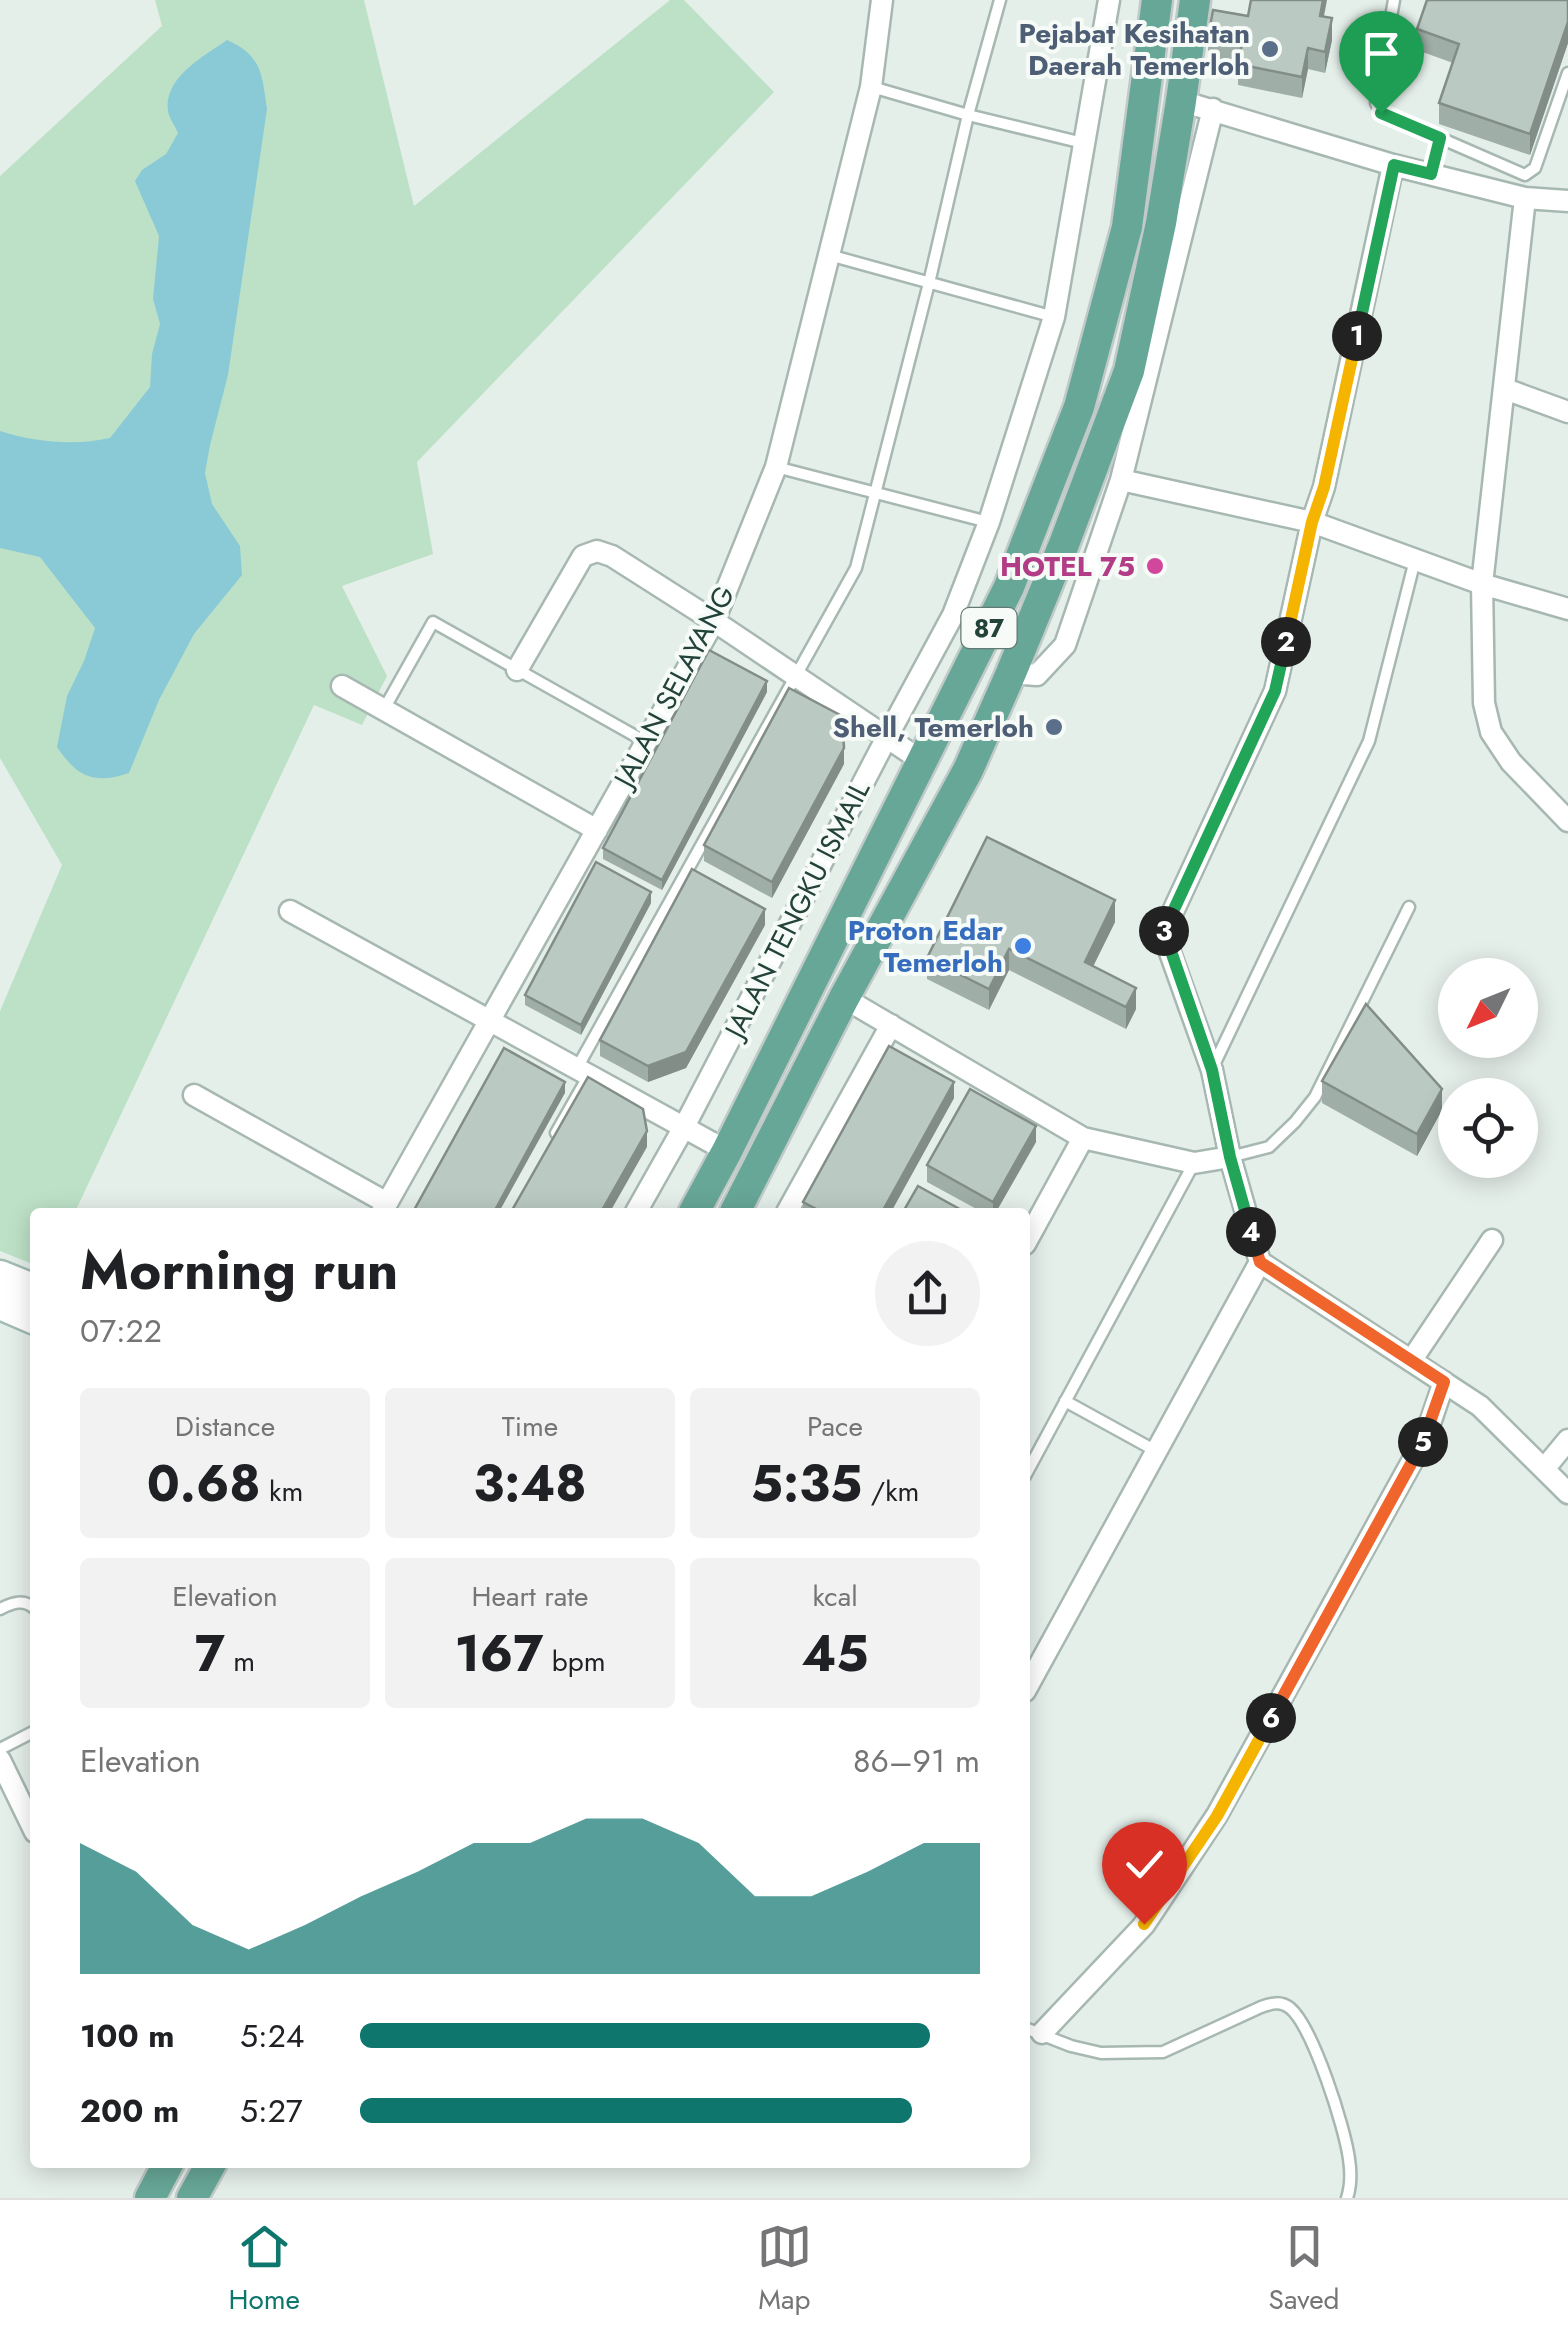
<!DOCTYPE html>
<html lang="en">
<head>
<meta charset="utf-8">
<style>
	:root { --surface:#fff; --page:#f2f2f2; --text:#202124; --muted:#757577; --line:#e0e0e0; --accent:#0f766e }
	body { margin:0; font-family:Jost,sans-serif; background:var(--page); color:var(--text); height:100vh; display:flex; flex-direction:column; font-size:38px; white-space:nowrap }
	* { box-sizing:border-box; margin:0 }
	p { font-size:32px; color:var(--muted) }
	.icon { flex:none; width:55px; height:55px; fill:none; stroke:currentColor; stroke-width:2; stroke-linecap:round; stroke-linejoin:round }
	.map { position:relative; flex:1; overflow:hidden }
	.panel { position:absolute; left:30px; top:1208px; width:1000px; height:960px; display:flex; flex-direction:column; background:var(--surface); border-radius:10px; box-shadow:0 5px 25px #0003 }
	.panel>* { flex:none }
	.needle { width:65px; rotate:227deg }
	.buttons { position:absolute; left:1438px; top:958px; display:grid; gap:20px }
	.buttons a { display:grid; place-items:center; width:100px; height:100px; border-radius:50%; background:var(--surface); box-shadow:0 5px 25px #0003; font-size:50px }
	.pin { position:absolute; display:grid; place-items:center; width:85px; height:85px; color:#fff; margin:-102px -42px; border-radius:50% 50% 50% 0; rotate:-45deg; box-shadow:0 0 10px #0007 }
	.pin .icon { rotate:45deg }
	.km { position:absolute; width:50px; height:50px; margin:-25px; border-radius:50%; background:#222; color:#fff; font-size:28px; line-height:50px; text-align:center }
	.round { display:grid; place-items:center; flex:none; width:105px; height:105px; border-radius:52px; background:var(--page) }
	.overview { display:flex; align-items:center; justify-content:space-between; height:170px; padding:0 50px }
	h1 { font-size:55px; font-weight:700; line-height:75px }
	.stats { display:grid; grid-template-columns:repeat(3,1fr); gap:15px; height:170px; padding:10px 50px }
	.stats div { display:grid; align-content:center; border-radius:10px; background:var(--page); text-align:center }
	.stats b { font-size:50px; font-weight:700 }
	.stats small { font-size:28px; font-weight:400 }
	.stats p { font-size:28px }
	.chart { height:280px; padding:20px 50px }
	.chart p { display:flex; justify-content:space-between }
	.chart svg { width:100%; height:180px; margin-top:10px; fill:var(--accent); opacity:.7 }
	ul { padding:0 50px; list-style:none; font-size:32px }
	li { display:grid; grid-template-columns:160px 120px 1fr; align-items:center; height:75px }
	li i { height:25px; border-radius:12px; background:var(--accent) }
	.tabs { display:flex; justify-content:space-around; align-items:center; height:140px; border-top:2px solid var(--line); background:var(--surface); font-size:28px; color:var(--muted) }
	.tabs a { display:grid; justify-items:center; gap:5px }
	.tabs .on { color:var(--accent) }
	.map>svg:first-child { display:block }
</style>
</head>
<body>
<div class="map">
<svg width="1568" height="2198" viewBox="0 0 1568 2198">
	<rect width="100%" height="100%" fill="#e5efea"/>
	<path fill="#bde1c7" d="M 155,0 L 364,0 L 414,206 L 670,0 L 684,0 L 774,92 L 417,462 L 433,554 L 342,586 L 387,676 L 362,725 L 314,705 L 75,1212 L 35,1212 L 35,1265 L 0,1251 L 0,1011 L 62,865 L 0,758 L 0,176 L 162,26 Z"/>
	<path fill="#8acad6" d="M 227,40 C 262,55 262,75 267,109 L 228,375 L 210,445 L 205,473 L 212,504 L 240,546 L 242,575 L 194,634 L 159,700 L 129,773 C 94,785 77,777 57,747 L 67,696 L 84,661 L 95,628 L 40,557 L 0,548 L 0,431 C 34,442 75,446 110,438 L 150,387 L 152,354 L 160,324 L 153,299 L 159,236 L 135,181 L 142,170 L 166,154 L 178,133 C 175,126 169,118 168,111 C 163,78 204,56 227,40 Z"/>
	<g fill="none" stroke-linecap="round" stroke-linejoin="round">
		<g stroke="#a7b8b2" stroke-width="15">
			<path id="lane" d="M 1394,0 L 1376,103 L 1381,113 L 1440,138 L 1431,174
				M 872,87 L 968,115 L 1083,143
				M 1440,138 L 1525,175 L 1535,168 L 1568,73
				M 829,255 L 1054,317
				M 776,467 L 988,522
				M 384,709 L 433,622 L 646,742
				M 577,1068 L 856,568 L 929,283 L 968,115 L 1000,0
				M 1212,1069 L 1369,741 L 1415,560
				M 556,1133 L 589,1075
				M 1230,1157 L 1269,1147 L 1295,1122 L 1315,1097 L 1409,907
				M 1065,1401 L 1156,1451
				M 1025,1476 L 1194,1163
				M 0,1609 C 12,1603 24,1598 35,1609
				M 0,1749 L 35,1731
				M 1025,2028 L 1071,2046 L 1101,2053 L 1163,2052 L 1261,2007 C 1272,2003 1281,2001 1290,2008 C 1313,2027 1345,2128 1349,2159 C 1351,2172 1351,2186 1347,2198"/>
		</g>
		<g stroke="#a7b8b2" stroke-width="25">
			<path id="street" d="M 1181,101 L 1393,165 L 1525,198 L 1568,201
				M 1525,198 L 1482,584 L 1484,703 L 1491,732 L 1511,762 L 1568,821
				M 1505,389 L 1568,412
				M 1121,480 L 1312,522 L 1482,584 L 1568,609
				M 517,670 L 583,556 L 597,551 L 612,556 L 714,621 L 922,761
				M 1011,673 L 1037,675 L 1065,645 L 1121,480 L 1213,109
				M 342,686 L 597,830
				M 290,911 L 727,1151
				M 844,998 L 1083,1138 L 1194,1163 L 1230,1157
				M 194,1095 L 387,1203
				M 382,1212 L 714,621 L 776,467 L 871,87 L 882,0
				M 636,1212 L 684,1127 L 887,737 L 953,615 L 989,522 L 1054,317 L 1109,0
				M 787,1212 L 891,1025
				M 1025,1244 L 1083,1138
				M 1260,1262 L 1480,1406 L 1568,1493
				M 1411,1361 L 1492,1240
				M 1544,1469 L 1568,1440
				M 1025,1691 L 1260,1262 L 1230,1157 L 1212,1070 L 1163,933 L 1275,691 L 1312,522 L 1324,487 L 1393,165
				M 0,1760 L 35,1832
				M 1042,2033 L 1144,1925 L 1217,1815 L 1425,1438 L 1444,1382"/>
		</g>
		<g stroke="#a2bbb3" stroke-width="35">
			<path id="secondary" d="M 0,1276 L 35,1290
				M 0,1304 L 35,1319"/>
		</g>
		<g stroke="#c1cac8" stroke-width="35">
			<path id="primary" d="M 694,1212 L 727,1151 L 1009,587 L 1079,407 L 1127,227 L 1157,0
				M 735,1212 L 844,998 L 968,770 L 1011,673 L 1064,544 L 1129,371 L 1161,223 L 1181,101 L 1195,0
				M 150,2198 L 169,2162
				M 192,2198 L 212,2162"/>
		</g>
		<use href="#lane" stroke="#fff" stroke-width="10"/>
		<use href="#street" stroke="#fff" stroke-width="20"/>
		<use href="#secondary" stroke="#fff" stroke-width="30"/>
		<use href="#primary" stroke="#67a797" stroke-width="30"/>
	</g>
	<path fill="#a0aea8" d="M 1568,0 L 1568,43 L 1530,155 L 1439,124 L 1439,103 L 1453,63 L 1417,50 L 1417,29 Z
		M 1248,16 L 1324,17 L 1332,40 L 1325,73 L 1308,69 L 1302,98 L 1238,85 L 1238,64 L 1208,58 L 1208,37 Z
		M 767,692 L 662,890 L 603,859 L 603,848 Z
		M 844,764 L 772,898 L 704,861 L 704,845 Z
		M 651,903 L 581,1035 L 525,1005 L 525,995 Z
		M 1115,922 L 1093,966 L 1136,1009 L 1126,1029 L 1009,970 L 989,1010 L 927,979 L 927,958 Z
		M 765,925 L 686,1068 L 648,1082 L 600,1056 L 600,1040 Z
		M 1322,1081 L 1442,1110 L 1417,1156 L 1322,1103 Z
		M 954,1098 L 891,1212 L 803,1212 L 803,1202 Z
		M 1036,1142 L 996,1212 L 982,1212 L 927,1182 L 927,1165 Z"/>
	<path fill="#828d88" d="M 1323,0 L 1327,0 L 1320,37 L 1320,16 Z
		M 1332,18 L 1332,40 L 1325,73 L 1325,52 Z
		M 1568,22 L 1568,43 L 1530,155 L 1530,134 Z
		M 1308,48 L 1308,69 L 1302,98 L 1302,77 Z
		M 767,681 L 767,692 L 662,890 L 662,880 Z
		M 844,748 L 844,764 L 772,898 L 772,882 Z
		M 651,892 L 651,903 L 581,1035 L 581,1025 Z
		M 1115,900 L 1115,922 L 1085,983 L 1085,962 Z
		M 765,909 L 765,925 L 686,1068 L 648,1082 L 648,1066 Z
		M 1009,949 L 1009,970 L 989,1010 L 989,989 Z
		M 1136,988 L 1136,1009 L 1126,1029 L 1126,1007 Z
		M 565,1082 L 565,1093 L 499,1212 L 494,1212 Z
		M 954,1082 L 954,1098 L 891,1212 L 882,1212 Z
		M 1442,1089 L 1442,1110 L 1417,1156 L 1417,1134 Z
		M 1036,1126 L 1036,1142 L 996,1212 L 993,1212 L 993,1202 Z
		M 647,1131 L 647,1147 L 610,1212 L 601,1212 Z"/>
	<path fill="#bacac3" stroke="#828d88" stroke-width="2.5" d="M 1251,0 L 1323,0 L 1320,16 L 1332,18 L 1325,52 L 1308,48 L 1302,77 L 1238,64 L 1242,43 L 1208,37 L 1213,10 L 1248,16 Z
		M 1427,0 L 1568,0 L 1568,22 L 1530,134 L 1439,103 L 1459,44 L 1417,29 Z
		M 709,650 L 767,681 L 662,880 L 603,848 Z
		M 789,688 L 842,716 L 844,748 L 772,882 L 704,845 Z
		M 987,837 L 1115,900 L 1085,962 L 1136,988 L 1126,1007 L 1009,949 L 989,989 L 927,958 Z
		M 596,862 L 651,892 L 581,1025 L 525,995 Z
		M 692,869 L 765,909 L 686,1052 L 648,1066 L 600,1040 Z
		M 1366,1004 L 1442,1089 L 1417,1134 L 1322,1081 Z
		M 889,1046 L 954,1082 L 882,1212 L 822,1212 L 803,1202 Z
		M 504,1048 L 565,1082 L 494,1212 L 413,1212 Z
		M 588,1077 L 643,1109 L 647,1131 L 601,1212 L 511,1212 Z
		M 970,1089 L 1036,1126 L 993,1202 L 927,1165 Z
		M 918,1186 L 965,1212 L 903,1212 Z"/>
	<g fill="none" stroke-linecap="round" stroke-linejoin="round">
		<g stroke="#fff" stroke-width="20">
			<path id="split-1" d="M 1357,336 L 1394,165 L 1431,174 L 1440,138 L 1381,113"/>
		</g>
		<g stroke="#fff" stroke-width="20">
			<path id="split-2" d="M 1286,642 L 1312,522 L 1324,487 L 1357,336"/>
		</g>
		<g stroke="#fff" stroke-width="20">
			<path id="split-3" d="M 1164,931 L 1275,691 L 1286,642"/>
		</g>
		<g stroke="#fff" stroke-width="20">
			<path id="split-4" d="M 1164,931 L 1212,1070 L 1230,1157 L 1251,1232"/>
		</g>
		<g stroke="#fff" stroke-width="20">
			<path id="split-5" d="M 1251,1232 L 1260,1262 L 1444,1382 L 1423,1442"/>
		</g>
		<g stroke="#fff" stroke-width="20">
			<path id="split-6" d="M 1271,1718 L 1423,1442"/>
		</g>
		<g stroke="#fff" stroke-width="20">
			<path id="split-7" d="M 1144,1924 L 1217,1816 L 1271,1718"/>
		</g>
		<use href="#split-1" stroke="#22a559" stroke-width="12"/>
		<use href="#split-2" stroke="#f5b400" stroke-width="12"/>
		<use href="#split-3" stroke="#22a559" stroke-width="12"/>
		<use href="#split-4" stroke="#22a559" stroke-width="12"/>
		<use href="#split-5" stroke="#f0652b" stroke-width="12"/>
		<use href="#split-6" stroke="#f0652b" stroke-width="12"/>
		<use href="#split-7" stroke="#f5b400" stroke-width="12"/>
	</g>
	<g fill="#5c6f8a" stroke="#f6fbf8" stroke-width="4">
		<circle cx="1270" cy="49" r="10"/>
		<circle cx="1054" cy="727" r="10"/>
	</g>
	<circle fill="#d1479c" stroke="#f6fbf8" stroke-width="4" cx="1155" cy="566" r="10"/>
	<circle fill="#3f7fe0" stroke="#f6fbf8" stroke-width="4" cx="1023" cy="946" r="10"/>
	<g text-anchor="middle" stroke-width="8" stroke-linejoin="round" paint-order="stroke">
		<rect fill="#f6fbf8" stroke="#627a73" stroke-width="2.5" x="961.5" y="608" width="55" height="40" rx="8"/>
		<g font-size="25" font-weight="bold" fill="#22423a">
			<text x="989" y="637">87</text>
		</g>
		<g font-size="28" font-weight="bold" fill="#4e5e75" stroke="#f6fbf8" text-anchor="end">
			<text x="1250" y="43">Pejabat Kesihatan<tspan x="1250" dy="32">Daerah Temerloh</tspan></text>
			<text x="1034" y="737">Shell, Temerloh</text>
		</g>
		<g font-size="28" font-weight="bold" fill="#b23c85" stroke="#f6fbf8" text-anchor="end">
			<text x="1135" y="576">HOTEL 75</text>
		</g>
		<g font-size="28" fill="#22423a" stroke="#f6fbf8">
			<text transform="translate(674 686) rotate(-62)" y="10">JALAN SELAYANG</text>
			<text transform="translate(797 909) rotate(-63)" y="10">JALAN TENGKU ISMAIL</text>
		</g>
		<g font-size="28" font-weight="bold" fill="#366cbe" stroke="#f6fbf8" text-anchor="end">
			<text x="1003" y="940">Proton Edar<tspan x="1003" dy="32">Temerloh</tspan></text>
		</g>
	</g>
</svg>
<div class="buttons">
<a><svg class="needle" viewBox="-14 -14 28 28"><path d="M0-13l5 13h-10z" fill="#e53935"/><path d="M0 13l5-13h-10z" fill="#757577"/></svg></a>
<a><svg class="icon" aria-label="locate" viewBox="0 0 24 24"><circle cx="12" cy="12" r="6"/><path d="M12 2v4M12 18v4M2 12h4M18 12h4"/></svg></a>
</div>
<div class="pin" style="left:1381px;top:113px;background:#1e9e55"><svg class="icon" aria-label="arrive" viewBox="0 0 24 24"><path d="M6 21V4h12l-3 4 3 4H6"/></svg></div>
<div class="pin" style="left:1144px;top:1924px;background:#d93025"><svg class="icon" aria-label="check" viewBox="0 0 24 24"><path d="M5 12l5 5 9-10"/></svg></div>
<b class="km" style="left:1357px;top:336px">1</b>
<b class="km" style="left:1286px;top:642px">2</b>
<b class="km" style="left:1164px;top:931px">3</b>
<b class="km" style="left:1251px;top:1232px">4</b>
<b class="km" style="left:1423px;top:1442px">5</b>
<b class="km" style="left:1271px;top:1718px">6</b>
<section class="panel">
<div class="overview"><div><h1>Morning run</h1><p>07:22</p></div><a class="round"><svg class="icon" aria-label="share" viewBox="0 0 24 24"><path d="M12 15V3M7 8l5-5 5 5M5 13v7h14v-7"/></svg></a></div>
<div class="stats">
<div><p>Distance</p><b>0.68<small> km</small></b></div>
<div><p>Time</p><b>3:48</b></div>
<div><p>Pace</p><b>5:35<small> /km</small></b></div>
</div>
<div class="stats">
<div><p>Elevation</p><b>7<small> m</small></b></div>
<div><p>Heart rate</p><b>167<small> bpm</small></b></div>
<div><p>kcal</p><b>45</b></div>
</div>
<div class="chart"><p><span>Elevation</span>86–91 m</p>
<svg viewBox="0 0 160 44" preserveAspectRatio="none"><path d="M0 44V12L10 19L20 32L30 38L40 32L50 25L60 19L70 12L80 12L90 6L100 6L110 12L120 25L130 25L140 19L150 12L160 12V44z"/></svg>
</div>
<ul>
<li><b>100 m</b>5:24<i style="width:92%"></i></li>
<li><b>200 m</b>5:27<i style="width:89%"></i></li>
</ul>
</section>
</div>
<nav class="tabs">
<a class="on"><svg class="icon" aria-label="home" viewBox="0 0 24 24"><path d="M3 11l9-7 9 7M6 9v11h12V9"/></svg>Home</a>
<a><svg class="icon" aria-label="map" viewBox="0 0 24 24"><path d="M3 6l6-2 6 2 6-2v14l-6 2-6-2-6 2zM9 4v14M15 6v14"/></svg>Map</a>
<a><svg class="icon" aria-label="saved" viewBox="0 0 24 24"><path d="M7 4h10v16l-5-4-5 4z"/></svg>Saved</a>
</nav>
</body>
</html>
